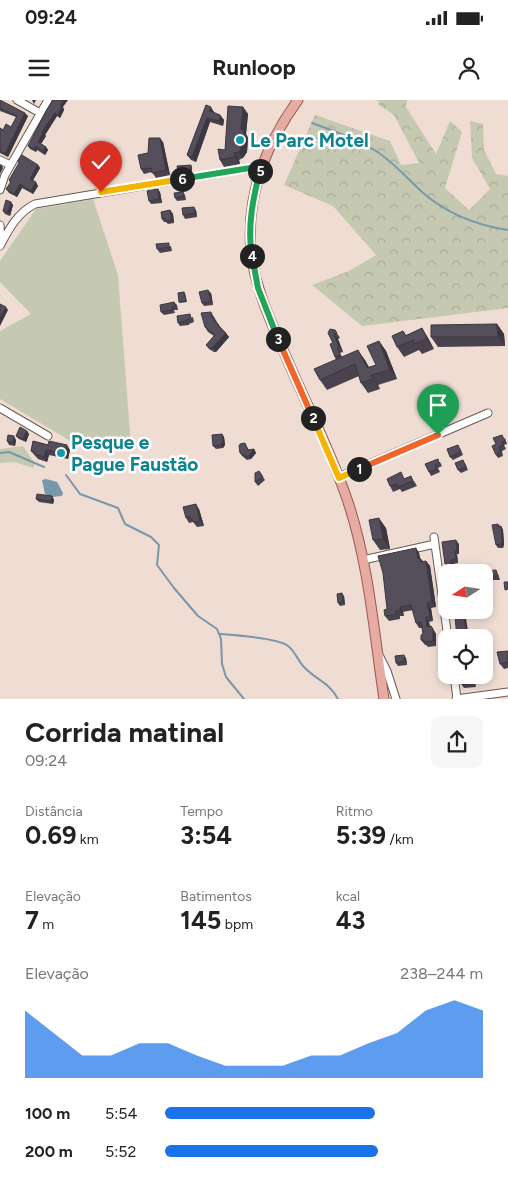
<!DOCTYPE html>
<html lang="pt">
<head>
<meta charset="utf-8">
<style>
	:root { --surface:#fff; --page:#f6f6f6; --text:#222; --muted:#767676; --accent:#1a73e8 }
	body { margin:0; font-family:Figtree,sans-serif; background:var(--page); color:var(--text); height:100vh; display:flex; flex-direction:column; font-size:19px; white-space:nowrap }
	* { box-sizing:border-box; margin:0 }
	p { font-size:16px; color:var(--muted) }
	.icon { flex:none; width:28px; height:28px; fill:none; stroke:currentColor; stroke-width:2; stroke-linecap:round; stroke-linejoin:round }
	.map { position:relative; height:599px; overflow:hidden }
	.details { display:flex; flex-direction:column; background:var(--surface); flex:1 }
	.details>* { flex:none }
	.needle { width:32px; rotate:258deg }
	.fabs { position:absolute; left:438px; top:464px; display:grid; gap:10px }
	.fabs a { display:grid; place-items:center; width:55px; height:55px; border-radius:10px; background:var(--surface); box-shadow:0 2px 8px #0003; font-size:25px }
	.pin { position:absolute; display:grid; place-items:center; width:42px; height:42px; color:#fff; margin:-51px -21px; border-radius:50% 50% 50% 0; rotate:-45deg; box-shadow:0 0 5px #0007 }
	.pin .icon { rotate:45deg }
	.km { position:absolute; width:25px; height:25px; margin:-12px; border-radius:50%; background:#222; color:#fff; font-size:14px; line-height:25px; text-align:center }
	.round { display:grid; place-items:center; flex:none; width:52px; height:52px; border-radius:10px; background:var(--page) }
	.head { display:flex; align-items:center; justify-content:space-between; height:85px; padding:0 25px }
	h1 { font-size:28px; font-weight:700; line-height:38px }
	.metrics { display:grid; grid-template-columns:repeat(3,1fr); gap:8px; height:85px; padding:5px 25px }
	.metrics div { display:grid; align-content:center }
	.metrics b { font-size:25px; font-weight:700 }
	.metrics small { font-size:14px; font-weight:400 }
	.metrics p { font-size:14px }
	.chart { height:140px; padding:10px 25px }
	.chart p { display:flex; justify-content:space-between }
	.chart svg { width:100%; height:90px; margin-top:5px; fill:var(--accent); opacity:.7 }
	ul { padding:0 25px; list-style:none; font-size:16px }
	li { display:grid; grid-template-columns:80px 60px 1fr; align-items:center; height:38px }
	li i { height:12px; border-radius:6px; background:var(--accent) }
	.status { display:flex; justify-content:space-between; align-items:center; height:35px; padding:0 25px; background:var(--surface); direction:ltr }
	.status svg { height:14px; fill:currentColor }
	header { display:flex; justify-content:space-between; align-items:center; height:65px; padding:0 25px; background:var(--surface); font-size:22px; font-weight:700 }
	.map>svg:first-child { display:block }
</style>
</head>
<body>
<div class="status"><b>09:24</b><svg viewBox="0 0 49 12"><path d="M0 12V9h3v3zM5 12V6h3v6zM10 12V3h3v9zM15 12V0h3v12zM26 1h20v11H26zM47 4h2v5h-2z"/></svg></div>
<header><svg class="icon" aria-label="menu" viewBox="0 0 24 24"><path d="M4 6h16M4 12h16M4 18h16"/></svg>Runloop<svg class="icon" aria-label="person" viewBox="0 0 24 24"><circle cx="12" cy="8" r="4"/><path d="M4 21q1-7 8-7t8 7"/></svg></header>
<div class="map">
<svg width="508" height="599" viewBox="0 0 508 599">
	<defs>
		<pattern id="forest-crowns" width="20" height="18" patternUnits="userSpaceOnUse" patternTransform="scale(1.25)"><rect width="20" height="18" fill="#c6c9b1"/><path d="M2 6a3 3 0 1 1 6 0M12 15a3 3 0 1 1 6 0" fill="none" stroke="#aaac98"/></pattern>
		<pattern id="water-ripples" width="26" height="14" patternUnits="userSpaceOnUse" patternTransform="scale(1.25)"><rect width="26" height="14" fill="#7898aa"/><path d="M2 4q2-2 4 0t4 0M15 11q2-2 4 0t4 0" fill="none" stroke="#627c8a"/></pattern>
	</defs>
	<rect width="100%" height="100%" fill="#efddd4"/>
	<path fill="#c6c9b1" d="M 93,99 L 118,175 L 131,346 L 87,351 L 0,299 L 0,231 L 31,214 L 0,182 L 0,161 L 36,109 Z
		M 23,346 L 35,364 L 33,368 L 14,362 L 0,363 L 0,349 Z"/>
	<path fill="url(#forest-crowns)" d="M 378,0 L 407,0 L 406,7 L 436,54 L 450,21 L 462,32 L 445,88 L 469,110 L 490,89 L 472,58 L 470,21 L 483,24 L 484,50 L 496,74 L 508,76 L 508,208 L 362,226 L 312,185 L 349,171 L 376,155 L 333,106 L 284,85 L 315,15 L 390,41 L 401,65 L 419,63 L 394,15 L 379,5 Z"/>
	<path fill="url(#water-ripples)" d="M 46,379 L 57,382 L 63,393 L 62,396 L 52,397 L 45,394 L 42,380 Z"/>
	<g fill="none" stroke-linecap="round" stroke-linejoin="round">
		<path stroke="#7898aa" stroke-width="2" d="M 312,23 C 334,31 356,39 376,51 C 393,62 407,78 422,92 C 447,114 475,125 508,130
			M 0,353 L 9,352 L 44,367
			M 66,375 L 80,394 L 118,408 L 125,424 L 151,437 L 159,445 L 157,465 L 174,488 L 198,516 L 217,529 L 221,539 L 222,564 L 226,577 L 244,599
			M 219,534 C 233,535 278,538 288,546 C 295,551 298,561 304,567 C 316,580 328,581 338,599"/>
		<g stroke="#695a52" stroke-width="9">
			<path id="minor" d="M 17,0 L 40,13
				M 0,60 L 10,65
				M 0,90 L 5,75 L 48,0
				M 0,125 L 1,144
				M 0,146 C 9,129 17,113 35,104 L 262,66
				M 0,308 L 48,336
				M 339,377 L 488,313
				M 434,437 L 448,538
				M 363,460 L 435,444
				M 379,555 L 387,571 L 396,599
				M 454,575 L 457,599
				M 456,599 L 508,592"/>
		</g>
		<g stroke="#99564d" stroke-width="11">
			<path id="major" d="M 298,0 C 266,44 246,96 251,152 C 255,187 270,220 284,252 C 305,302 331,351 348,402 C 369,465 374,533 384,599"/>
		</g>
		<use href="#minor" stroke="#fff" stroke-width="7"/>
		<use href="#major" stroke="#e6aba3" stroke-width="9"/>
	</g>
	<path fill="#49434e" d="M 0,0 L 28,16 L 8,57 L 0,53 L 0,28 L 3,30 L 11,27 L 16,17 L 0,11 Z
		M 206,5 L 214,12 L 220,15 L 224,20 L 223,26 L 210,22 L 196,62 L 191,60 L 187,55 Z
		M 63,7 L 64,10 L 60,18 L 57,16 L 45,35 L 46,36 L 41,44 L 46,47 L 48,50 L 45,55 L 37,50 L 36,52 L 30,49 L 28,46 L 46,11 Z
		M 243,7 L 248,14 L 246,34 L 248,38 L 247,52 L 243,58 L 239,60 L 240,64 L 224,67 L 220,60 L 225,50 Z
		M 163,42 L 170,75 L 156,78 L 152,72 L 144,74 L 141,69 L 148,53 Z
		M 38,65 L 40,68 L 33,80 L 38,86 L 33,94 L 22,88 L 17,97 L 9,93 L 6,89 L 10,83 L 9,80 Z
		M 192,66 L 192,71 L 179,72 L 178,71 Z
		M 160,92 L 162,103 L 151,104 L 149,101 Z
		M 183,92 L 185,95 L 186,100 L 177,101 L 175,98 Z
		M 11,102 L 13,105 L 10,116 L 5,114 L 3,111 Z
		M 170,110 L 173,114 L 174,123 L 168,124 L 166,122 L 164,122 L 162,119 Z
		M 196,110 L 197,117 L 185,119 L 183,115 Z
		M 171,146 L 172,151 L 160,153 L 157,149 Z
		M 184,192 L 185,193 L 187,202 L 180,203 L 179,202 Z
		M 211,193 L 213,205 L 204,206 L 202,203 Z
		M 174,202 L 177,205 L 178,210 L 174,210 L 175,213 L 164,215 L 161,212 Z
		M 211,212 L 217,222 L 218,224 L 229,237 L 216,252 L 214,252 L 209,249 L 206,245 L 214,236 L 208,232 L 205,227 Z
		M 193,217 L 194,222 L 189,224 L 189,225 L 180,226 L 178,223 Z
		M 497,224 L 504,234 L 505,246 L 438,247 L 431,237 Z
		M 422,228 L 428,238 L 434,249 L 422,254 L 419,250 L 404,257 L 397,247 L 403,231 L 406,235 Z
		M 335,230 L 340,238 L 338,239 L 343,252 L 340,253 L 342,257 L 365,260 L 369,267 L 376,265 L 379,241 L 386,251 L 397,279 L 378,285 L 380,289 L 368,293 L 361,283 L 359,276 L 327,290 L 320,280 L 336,260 L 335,257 L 333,243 Z
		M 27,331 L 29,334 L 26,342 L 19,339 L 16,336 Z
		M 222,334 L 224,337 L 225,345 L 223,348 L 216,349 L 213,346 Z
		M 505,338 L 507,344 L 504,345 L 506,349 L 502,351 L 503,356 L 498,358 L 496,355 L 496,344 Z
		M 16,340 L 15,346 L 9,345 L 7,341 Z
		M 33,341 L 70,350 L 68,359 L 49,355 L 47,362 L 38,359 L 31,351 Z
		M 247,347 L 249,350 L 254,349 L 256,353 L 251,359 L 247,360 L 242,356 L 240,353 Z
		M 460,348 L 463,355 L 453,360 L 450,357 Z
		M 440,362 L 442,366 L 438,368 L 440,372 L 431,376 L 425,364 Z
		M 465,363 L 468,370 L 461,373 L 458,370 Z
		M 259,371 L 265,380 L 258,386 L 255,382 Z
		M 405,378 L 414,381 L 417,386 L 402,392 L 400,389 L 393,392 L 390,386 Z
		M 52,396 L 54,400 L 53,404 L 39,402 L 36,399 Z
		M 199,409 L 204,426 L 197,427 L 193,422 L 189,423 L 186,418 Z
		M 498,424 L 500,426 L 501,426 L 503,430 L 504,444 L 503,448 L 498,448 L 496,445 Z
		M 386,428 L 390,449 L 380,450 L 373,440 Z
		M 459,444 L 459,454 L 457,454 L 458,463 L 453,464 L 453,472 L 447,468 L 445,464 Z
		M 416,448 L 419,453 L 420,458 L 423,461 L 426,461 L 430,466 L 436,507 L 431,508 L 433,521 L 429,522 L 430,526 L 431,526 L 436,534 L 436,546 L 428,547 L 426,545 L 425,545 L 421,540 L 423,534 L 422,528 L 419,528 L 416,523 L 413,510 L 403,512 L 404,516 L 400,516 L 400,519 L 389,521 L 385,516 Z
		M 498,474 L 500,480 L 490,480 L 487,477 Z
		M 344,496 L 345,505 L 340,506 L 338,503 Z
		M 508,551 L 508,568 L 504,569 L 500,564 Z
		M 406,558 L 407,565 L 398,566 L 396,563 Z
		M 471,575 L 473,575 L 476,587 L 464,588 L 462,585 Z"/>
	<path fill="#3c3740" d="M 32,0 L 36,0 L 34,4 Z
		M 63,0 L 68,0 L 63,7 L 64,10 L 60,18 L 58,15 L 60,5 Z
		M 211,7 L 214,12 L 212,16 L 209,11 Z
		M 243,7 L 248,14 L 246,34 L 248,38 L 247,52 L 243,58 L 239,52 Z
		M 25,13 L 28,16 L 8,57 L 5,54 Z
		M 55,13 L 57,16 L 45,35 L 46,36 L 40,45 L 38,42 L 42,32 Z
		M 220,15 L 224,20 L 223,26 L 219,21 Z
		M 207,18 L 210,22 L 196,62 L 192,57 Z
		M 160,38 L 163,42 L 170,75 L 166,70 Z
		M 35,46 L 37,50 L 36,52 L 34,49 Z
		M 46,47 L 48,50 L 45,55 L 43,51 Z
		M 234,53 L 239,60 L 240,64 L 235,57 Z
		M 1,64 L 3,68 L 0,74 L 0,66 Z
		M 38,65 L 40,68 L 32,82 L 30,79 Z
		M 36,82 L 38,86 L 33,94 L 31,91 Z
		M 20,84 L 22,88 L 17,97 L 14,94 Z
		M 158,89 L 160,92 L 162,103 L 159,99 Z
		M 11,102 L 13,105 L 10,116 L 8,112 Z
		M 194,107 L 196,110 L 197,117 L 195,113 Z
		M 170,110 L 173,114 L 174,123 L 172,120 Z
		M 208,190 L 211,193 L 213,205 L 211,201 Z
		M 6,207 L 8,210 L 0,226 L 0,218 Z
		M 497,224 L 504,234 L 505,246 L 498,237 Z
		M 422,228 L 428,238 L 434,249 L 427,239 Z
		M 226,233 L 229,237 L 216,252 L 213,247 Z
		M 334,234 L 338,239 L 343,252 L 339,247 Z
		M 379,241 L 386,251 L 397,279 L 390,270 Z
		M 358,250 L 365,260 L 372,275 L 367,268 Z
		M 371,275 L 378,285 L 380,289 L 373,279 Z
		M 27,331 L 29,334 L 26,342 L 23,339 Z
		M 222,334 L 224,337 L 225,345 L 223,348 L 221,345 Z
		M 14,336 L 16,340 L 15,346 L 13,343 Z
		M 67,345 L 70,350 L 68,359 L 65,354 Z
		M 254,349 L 256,353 L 251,359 L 249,356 Z
		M 46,350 L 49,355 L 47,362 L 44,357 Z
		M 52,396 L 54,400 L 53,404 L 51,401 Z
		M 196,404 L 199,409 L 204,426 L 200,421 Z
		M 379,418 L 386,428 L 390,449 L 383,439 Z
		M 501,426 L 503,430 L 504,444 L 503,448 L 501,444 Z
		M 456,440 L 459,444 L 459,454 L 457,451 Z
		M 416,448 L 419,453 L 420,458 L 424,463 L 424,467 L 418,459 Z
		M 455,451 L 457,454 L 458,463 L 456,459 Z
		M 451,460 L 453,464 L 453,472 L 451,469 Z
		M 426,461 L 430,466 L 436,507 L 432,502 Z
		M 342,493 L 344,496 L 345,505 L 343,502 Z
		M 427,503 L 431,508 L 433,521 L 430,516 Z
		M 400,507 L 403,512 L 404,516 L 400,511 Z
		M 464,515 L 466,518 L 469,538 L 467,538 Z
		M 426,517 L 429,522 L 431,532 L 427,527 Z
		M 431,526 L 436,534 L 436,546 L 433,541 Z
		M 404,555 L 406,558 L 407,565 L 405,561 Z
		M 471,575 L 473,575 L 476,587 L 474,583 Z"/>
	<path fill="#554e5b" stroke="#3c3740" d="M 0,0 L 25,13 L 5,54 L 0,51 L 0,28 L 3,30 L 6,24 L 11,27 L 17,16 L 0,8 Z
		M 53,0 L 63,0 L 60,5 L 62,6 L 58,15 L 55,13 L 42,32 L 43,33 L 38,42 L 46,47 L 43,51 L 35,46 L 34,49 L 28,46 L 46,11 Z
		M 206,5 L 211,7 L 209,11 L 220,15 L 219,21 L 207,18 L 192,57 L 187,55 Z
		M 228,6 L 243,7 L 241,29 L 244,31 L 242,46 L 239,52 L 234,53 L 235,57 L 220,60 L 218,49 L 225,50 Z
		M 149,38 L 160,38 L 166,70 L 152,73 L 151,68 L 141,69 L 138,55 L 148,53 Z
		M 22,55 L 38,65 L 30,79 L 36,82 L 31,91 L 20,84 L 14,94 L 6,89 L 11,82 L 9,80 L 19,63 L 18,61 Z
		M 191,65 L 191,69 L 178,71 L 177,66 Z
		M 158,89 L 159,99 L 149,101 L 147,91 Z
		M 183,92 L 184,96 L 175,98 L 174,93 Z
		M 6,100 L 11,102 L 8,112 L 3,111 Z
		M 194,107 L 195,113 L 183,115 L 182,108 Z
		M 170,110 L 172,120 L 166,121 L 165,118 L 162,119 L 161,112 Z
		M 169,143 L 169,147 L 157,149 L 156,144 Z
		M 208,190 L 211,201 L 202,203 L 199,192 Z
		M 184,192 L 186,201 L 179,202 L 178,193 Z
		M 174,202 L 175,206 L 172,207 L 172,210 L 161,212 L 160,205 Z
		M 0,204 L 6,207 L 0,218 Z
		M 211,212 L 212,218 L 214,218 L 215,222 L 219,225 L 218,226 L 226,233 L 213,247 L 210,248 L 206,245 L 215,235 L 205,227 L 201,213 Z
		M 190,214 L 191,218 L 186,220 L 186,221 L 178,223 L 177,216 Z
		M 497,224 L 498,237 L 431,237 L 431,225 Z
		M 422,228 L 427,239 L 415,244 L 413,240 L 397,247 L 392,236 L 403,231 L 406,236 Z
		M 330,229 L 335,230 L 337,233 L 334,234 L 339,247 L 337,248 L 340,255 L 335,257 L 330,244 L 333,243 L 328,233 Z
		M 379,241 L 390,270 L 371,275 L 373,279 L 361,283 L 355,264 L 320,280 L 314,269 L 358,250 L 367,268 L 376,265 L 367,246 Z
		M 20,327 L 27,331 L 23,339 L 16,336 Z
		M 222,334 L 223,341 L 221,345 L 213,346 L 212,335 Z
		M 8,335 L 14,336 L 13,343 L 7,341 Z
		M 502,335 L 505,341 L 502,342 L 503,346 L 499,347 L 501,353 L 496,355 L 492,346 L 496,344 L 493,338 Z
		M 33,341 L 48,345 L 49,341 L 67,345 L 65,354 L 46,350 L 44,357 L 34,354 L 35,352 L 31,351 Z
		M 245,343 L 248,350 L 254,349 L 249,356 L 245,356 L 240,353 L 239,346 L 240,344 Z
		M 458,345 L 461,352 L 450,357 L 447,349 Z
		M 438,359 L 439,363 L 435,365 L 437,369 L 429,372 L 425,364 Z
		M 463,360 L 466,367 L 458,370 L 455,363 Z
		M 259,371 L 263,377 L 255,382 L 255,373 Z
		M 401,372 L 404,379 L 411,376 L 413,381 L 398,387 L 397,384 L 390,386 L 387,379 Z
		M 37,394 L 52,396 L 51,401 L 36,399 Z
		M 196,404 L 200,421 L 194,422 L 189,416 L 186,418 L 183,407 Z
		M 379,418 L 383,439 L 373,440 L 369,420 Z
		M 498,424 L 498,427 L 501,426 L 502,441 L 501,444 L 496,445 L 492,425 Z
		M 456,440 L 457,451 L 455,451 L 456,459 L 451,460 L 451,469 L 445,464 L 442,442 Z
		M 416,448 L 418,459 L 420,458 L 421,462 L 426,461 L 432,502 L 427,503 L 430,516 L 426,517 L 427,527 L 431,526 L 433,529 L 433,541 L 424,542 L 424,540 L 421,540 L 421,535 L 423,534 L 421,522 L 416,523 L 411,505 L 400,507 L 400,511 L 396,511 L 396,514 L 385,516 L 384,510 L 387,509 L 383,473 L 378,456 Z
		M 496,470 L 498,476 L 487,477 L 486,471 Z
		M 504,482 L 508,482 L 508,489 L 505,490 Z
		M 342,493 L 343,502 L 338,503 L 337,494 Z
		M 464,515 L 467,538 L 457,538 L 455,516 Z
		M 508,551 L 508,562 L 500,564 L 497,552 Z
		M 404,555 L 405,561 L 396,563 L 395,556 Z
		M 460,575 L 471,575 L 474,583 L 462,585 Z"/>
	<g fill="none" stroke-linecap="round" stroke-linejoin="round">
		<g stroke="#fff" stroke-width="10">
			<path id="split-1" d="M 359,369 L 438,335"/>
		</g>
		<g stroke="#fff" stroke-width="10">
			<path id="split-2" d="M 313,318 L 339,378 L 359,369"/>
		</g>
		<g stroke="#fff" stroke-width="10">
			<path id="split-3" d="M 278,239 L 313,318"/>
		</g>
		<g stroke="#fff" stroke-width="10">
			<path id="split-4" d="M 252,156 L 258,188 L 278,239"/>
		</g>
		<g stroke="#fff" stroke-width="10">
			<path id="split-5" d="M 252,156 C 247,128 253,98 260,71"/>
		</g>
		<g stroke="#fff" stroke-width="10">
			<path id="split-6" d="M 182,79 L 262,66 L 260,71"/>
		</g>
		<g stroke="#fff" stroke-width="10">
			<path id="split-7" d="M 101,92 L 182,79"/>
		</g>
		<use href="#split-1" stroke="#f0652b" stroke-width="6"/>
		<use href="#split-2" stroke="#f5b400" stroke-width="6"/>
		<use href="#split-3" stroke="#f0652b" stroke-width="6"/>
		<use href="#split-4" stroke="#22a559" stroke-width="6"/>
		<use href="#split-5" stroke="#22a559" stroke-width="6"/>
		<use href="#split-6" stroke="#22a559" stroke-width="6"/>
		<use href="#split-7" stroke="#f5b400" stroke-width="6"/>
	</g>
	<g fill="#0f9aa8" stroke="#fff" stroke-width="2">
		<circle cx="240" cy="40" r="5"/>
		<circle cx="61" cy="353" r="5"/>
	</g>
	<g text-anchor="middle" stroke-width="5" stroke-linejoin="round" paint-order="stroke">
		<g font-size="19" font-weight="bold" fill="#0d838f" stroke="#fff" text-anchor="start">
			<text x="250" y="47">Le Parc Motel</text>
			<text x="71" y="349">Pesque e<tspan x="71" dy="22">Pague Faustão</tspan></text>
		</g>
	</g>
</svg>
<div class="fabs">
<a><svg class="needle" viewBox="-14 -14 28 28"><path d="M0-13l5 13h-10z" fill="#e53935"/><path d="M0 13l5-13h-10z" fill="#767676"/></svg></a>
<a><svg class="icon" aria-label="locate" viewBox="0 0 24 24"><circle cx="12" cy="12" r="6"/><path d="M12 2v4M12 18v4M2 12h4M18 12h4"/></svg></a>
</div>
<div class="pin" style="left:438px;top:335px;background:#1e9e55"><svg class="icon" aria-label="arrive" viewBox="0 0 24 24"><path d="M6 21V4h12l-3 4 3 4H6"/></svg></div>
<div class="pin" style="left:101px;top:92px;background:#d93025"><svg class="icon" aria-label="check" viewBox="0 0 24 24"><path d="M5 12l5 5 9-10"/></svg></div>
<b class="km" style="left:359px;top:369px">1</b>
<b class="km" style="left:313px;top:318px">2</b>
<b class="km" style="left:278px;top:239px">3</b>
<b class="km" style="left:252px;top:156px">4</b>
<b class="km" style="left:260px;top:71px">5</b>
<b class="km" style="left:182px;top:79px">6</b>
</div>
<section class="details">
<div class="head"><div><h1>Corrida matinal</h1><p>09:24</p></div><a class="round"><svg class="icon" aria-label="share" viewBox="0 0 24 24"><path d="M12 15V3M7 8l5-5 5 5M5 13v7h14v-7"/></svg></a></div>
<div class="metrics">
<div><p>Distância</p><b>0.69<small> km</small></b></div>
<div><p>Tempo</p><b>3:54</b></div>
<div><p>Ritmo</p><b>5:39<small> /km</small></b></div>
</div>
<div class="metrics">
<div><p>Elevação</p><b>7<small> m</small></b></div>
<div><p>Batimentos</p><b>145<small> bpm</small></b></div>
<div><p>kcal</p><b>43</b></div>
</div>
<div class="chart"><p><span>Elevação</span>238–244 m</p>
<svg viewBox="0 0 160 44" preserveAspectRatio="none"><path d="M0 44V11L10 22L20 33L30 33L40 27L50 27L60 33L70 38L80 38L90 38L100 33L110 33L120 27L130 22L140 11L150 6L160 11V44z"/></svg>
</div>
<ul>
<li><b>100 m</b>5:54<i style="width:66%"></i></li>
<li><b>200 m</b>5:52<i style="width:67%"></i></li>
</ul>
</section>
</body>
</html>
